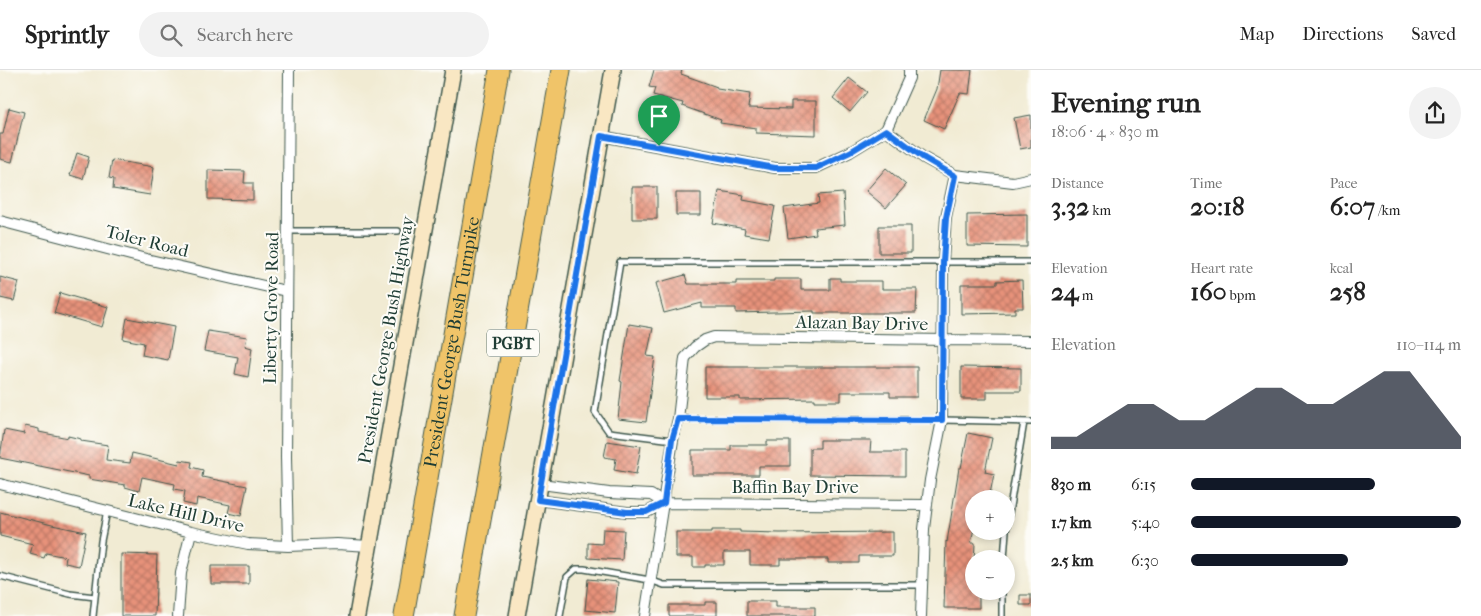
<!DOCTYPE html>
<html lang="en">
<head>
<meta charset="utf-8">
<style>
	:root { --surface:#fff; --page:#f2f2f2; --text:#222; --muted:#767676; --line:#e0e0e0; --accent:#111827 }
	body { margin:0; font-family:"IM FELL French Canon",serif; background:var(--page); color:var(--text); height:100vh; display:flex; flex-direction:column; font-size:19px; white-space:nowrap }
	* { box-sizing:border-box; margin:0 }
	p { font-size:16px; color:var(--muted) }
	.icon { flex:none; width:28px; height:28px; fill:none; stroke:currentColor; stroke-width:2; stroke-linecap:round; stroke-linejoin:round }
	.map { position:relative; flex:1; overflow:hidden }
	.sheet { display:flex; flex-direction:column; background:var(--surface); width:450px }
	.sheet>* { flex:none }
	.buttons { position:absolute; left:965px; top:420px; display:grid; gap:10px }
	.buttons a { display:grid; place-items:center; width:50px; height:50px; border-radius:50%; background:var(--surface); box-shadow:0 2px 8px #0003; font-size:25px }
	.pin { position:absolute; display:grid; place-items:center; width:42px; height:42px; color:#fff; margin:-51px -21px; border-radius:50% 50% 50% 0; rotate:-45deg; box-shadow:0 0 5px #0007 }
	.pin .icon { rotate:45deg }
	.round { display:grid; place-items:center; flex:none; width:52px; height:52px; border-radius:26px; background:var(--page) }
	.overview { display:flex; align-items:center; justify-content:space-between; height:85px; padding:0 20px }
	h1 { font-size:28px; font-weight:800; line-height:38px }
	.stats { display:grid; grid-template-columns:repeat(3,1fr); gap:8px; height:85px; padding:5px 20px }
	.stats div { display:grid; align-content:center }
	.stats b { font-size:25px; font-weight:800 }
	.stats small { font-size:14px; font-weight:400 }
	.stats p { font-size:14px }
	.chart { height:140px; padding:10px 20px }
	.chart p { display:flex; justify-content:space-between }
	.chart svg { width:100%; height:90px; margin-top:5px; fill:var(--accent); opacity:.7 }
	ul { padding:0 20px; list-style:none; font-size:16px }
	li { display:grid; grid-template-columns:80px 60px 1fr; align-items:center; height:38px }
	li i { height:12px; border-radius:6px; background:var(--accent) }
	header { display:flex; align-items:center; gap:30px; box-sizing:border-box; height:70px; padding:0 25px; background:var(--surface); border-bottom:1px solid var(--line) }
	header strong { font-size:24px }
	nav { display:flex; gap:28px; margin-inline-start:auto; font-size:18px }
	.search { width:350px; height:45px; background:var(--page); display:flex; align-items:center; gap:12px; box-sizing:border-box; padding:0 18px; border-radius:28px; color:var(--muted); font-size:19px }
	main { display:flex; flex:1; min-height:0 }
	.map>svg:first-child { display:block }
</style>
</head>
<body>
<header>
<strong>Sprintly</strong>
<div class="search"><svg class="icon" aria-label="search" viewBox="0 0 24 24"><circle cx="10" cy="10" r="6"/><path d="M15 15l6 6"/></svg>Search here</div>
<nav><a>Map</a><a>Directions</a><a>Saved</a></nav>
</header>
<main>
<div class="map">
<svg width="1031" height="546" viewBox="0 0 1031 546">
	<defs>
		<pattern id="building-cross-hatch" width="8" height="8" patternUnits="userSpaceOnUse" patternTransform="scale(1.25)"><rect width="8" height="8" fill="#e7927a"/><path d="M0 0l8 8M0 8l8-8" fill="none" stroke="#bb7865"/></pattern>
	</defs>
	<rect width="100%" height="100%" fill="#fdfcf7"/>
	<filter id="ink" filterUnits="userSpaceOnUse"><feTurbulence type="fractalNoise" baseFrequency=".02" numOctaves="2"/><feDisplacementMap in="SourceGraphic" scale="10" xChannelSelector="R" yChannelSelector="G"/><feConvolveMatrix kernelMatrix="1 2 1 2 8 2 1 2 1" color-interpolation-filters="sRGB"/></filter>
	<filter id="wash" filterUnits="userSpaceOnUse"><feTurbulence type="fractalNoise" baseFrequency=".0096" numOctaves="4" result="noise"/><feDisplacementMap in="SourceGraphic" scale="20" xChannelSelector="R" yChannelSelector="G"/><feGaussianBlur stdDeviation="1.12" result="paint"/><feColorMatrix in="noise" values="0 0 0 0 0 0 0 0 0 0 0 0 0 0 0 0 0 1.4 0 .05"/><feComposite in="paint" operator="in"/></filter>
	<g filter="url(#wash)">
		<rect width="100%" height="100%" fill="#f1ebd3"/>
		<g id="blocks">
			<path fill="url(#building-cross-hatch)" d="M 654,0 L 682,0 L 681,4 L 717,17 L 717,19 L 750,24 L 748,38 L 791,39 L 791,31 L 816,31 L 816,65 L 756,63 L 756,58 L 720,53 L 721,50 L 682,36 L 683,33 L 653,25 L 655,18 L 649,17 Z
				M 940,0 L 972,0 L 969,24 L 960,23 L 944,59 L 924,50 L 937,19 Z
				M 849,8 L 867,22 L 850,42 L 833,28 Z
				M 9,38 L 24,42 L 12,92 L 0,89 L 0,64 L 3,64 Z
				M 1031,45 L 1031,77 L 1020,79 L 1014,48 Z
				M 77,83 L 89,87 L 83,109 L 70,105 Z
				M 112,90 L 154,97 L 150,125 L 113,119 L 114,109 L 109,108 Z
				M 886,98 L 906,115 L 886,138 L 866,121 Z
				M 208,100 L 245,101 L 244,113 L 253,113 L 253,130 L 208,129 Z
				M 632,117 L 657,117 L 657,149 L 632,149 Z
				M 719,121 L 744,125 L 743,130 L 775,136 L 769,168 L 744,164 L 745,159 L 713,153 Z
				M 676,123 L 701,123 L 701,145 L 676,145 Z
				M 843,123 L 845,155 L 815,158 L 816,164 L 788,168 L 784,138 L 819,133 L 818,125 Z
				M 1027,144 L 1027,177 L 967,176 L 967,145 Z
				M 879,156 L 911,156 L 911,183 L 879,183 Z
				M 685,205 L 688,214 L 736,214 L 736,211 L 774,211 L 774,209 L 801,209 L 801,220 L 830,220 L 830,208 L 840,208 L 840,211 L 882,211 L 882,219 L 917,219 L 916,243 L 814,243 L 814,241 L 736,243 L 736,238 L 702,238 L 702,233 L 664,243 L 656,213 Z
				M 0,207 L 19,212 L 14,231 L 0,228 Z
				M 1022,210 L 1023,238 L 1015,238 L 1015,243 L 961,244 L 961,214 L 997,214 L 997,211 Z
				M 60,223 L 108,237 L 102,257 L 54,243 Z
				M 127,248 L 174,257 L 168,290 L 142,285 L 144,273 L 123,269 Z
				M 629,254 L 653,258 L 647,286 L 655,287 L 646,352 L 618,349 L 622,312 L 620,311 Z
				M 208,261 L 247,267 L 245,276 L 252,278 L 248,307 L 235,304 L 238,287 L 204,281 Z
				M 705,297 L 917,297 L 917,327 L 890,327 L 890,322 L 841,322 L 841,331 L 815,331 L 815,329 L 740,330 L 740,327 L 705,327 Z
				M 961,297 L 1021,298 L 1021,321 L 987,321 L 987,329 L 961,329 Z
				M 25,356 L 39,359 L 39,362 L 68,368 L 68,366 L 81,369 L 81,371 L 108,375 L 106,390 L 130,393 L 132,383 L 179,394 L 180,390 L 192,392 L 191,397 L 203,400 L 202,407 L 247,416 L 241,446 L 228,443 L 230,435 L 197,428 L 196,436 L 183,433 L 185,421 L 174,419 L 175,414 L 142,407 L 139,421 L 125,417 L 125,415 L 89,409 L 89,406 L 0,388 L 4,360 L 24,364 Z
				M 968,363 L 992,368 L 985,402 L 994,404 L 989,429 L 974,429 L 974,458 L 971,473 L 975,473 L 973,512 L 974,521 L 979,521 L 979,538 L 944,538 L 946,471 L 947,472 L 959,398 L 961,398 Z
				M 820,370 L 871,370 L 870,382 L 905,382 L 905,406 L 810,405 L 810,378 L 820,378 Z
				M 607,371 L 641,376 L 636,404 L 614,400 L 616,389 L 604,387 Z
				M 767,371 L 790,371 L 790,396 L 759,396 L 759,405 L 692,405 L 692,380 L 731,380 L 731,375 L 767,375 Z
				M 0,442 L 52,455 L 86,462 L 79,496 L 65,493 L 66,487 L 46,483 L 44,488 L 30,484 L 33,474 L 0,466 Z
				M 603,459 L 624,460 L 622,490 L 588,488 L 588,473 L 602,474 Z
				M 712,460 L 740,460 L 740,462 L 780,463 L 893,462 L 893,486 L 859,486 L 859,493 L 828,493 L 828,489 L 780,489 L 780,495 L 750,495 L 750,482 L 724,482 L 724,495 L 705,495 L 705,497 L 693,497 L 693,487 L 676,487 L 676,462 L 712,462 Z
				M 121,484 L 157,485 L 155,546 L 121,546 Z
				M 211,496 L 249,496 L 249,514 L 211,514 Z
				M 588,509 L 618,512 L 615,543 L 585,540 Z
				M 1020,525 L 1031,525 L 1031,535 L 1020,535 Z
				M 747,531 L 776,531 L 776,537 L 815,537 L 815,546 L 747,546 Z
				M 705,532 L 717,532 L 717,546 L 669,546 L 669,535 L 705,535 Z"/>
		</g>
	</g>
	<g filter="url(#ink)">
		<use href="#blocks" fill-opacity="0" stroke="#3e574c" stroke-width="1"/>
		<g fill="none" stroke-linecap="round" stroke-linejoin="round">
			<g stroke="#3e574c" stroke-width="8">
				<path id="service" d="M 288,161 L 398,161
					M 678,349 L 942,350 L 1031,352
					M 673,370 L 609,362 L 595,342 L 620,192 L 1031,192
					M 1006,461 L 1024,352
					M 1004,489 L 1006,461
					M 0,506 L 70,524 L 95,527
					M 1002,521 L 1002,546
					M 93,546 L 101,471 L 107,441
					M 560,546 L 567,507 L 576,499 L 584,499 L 650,510 L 664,515 L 921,515"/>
			</g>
			<g stroke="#3e574c" stroke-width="12">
				<path id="minor" d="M 886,60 L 924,88 L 955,105 L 1013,112 L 1031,108
					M 601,66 L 775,98 L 816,98 L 850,82 L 886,60 L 909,8 L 909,0
					M 0,151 L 146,189 L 286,221
					M 0,414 L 191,462 L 248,474 L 288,476 L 337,474 L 369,476
					M 541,414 L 609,423 L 651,425 L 664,433
					M 538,430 L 627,442 L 647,442 L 664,433 L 927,435
					M 288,476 L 286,387 L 289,0
					M 178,546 L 181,503 L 191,462
					M 645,546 L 673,370 L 678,349 L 685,288 L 695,277 L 705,270 L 714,267 L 1031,271
					M 921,546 L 924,459 L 930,410 L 942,350 L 943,192 L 946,147 L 955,105"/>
			</g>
			<g stroke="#3e574c" stroke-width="18">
				<path id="secondary" d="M 357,546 L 453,0
					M 517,546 L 613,0"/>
			</g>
			<g stroke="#3e574c" stroke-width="21">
				<g id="motorway">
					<path id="s1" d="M 404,546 L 499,0"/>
					<path d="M 464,546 L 561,0"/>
				</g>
			</g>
			<use href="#service" stroke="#fff" stroke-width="5"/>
			<use href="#minor" stroke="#fff" stroke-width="10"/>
			<use href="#secondary" stroke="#f9e7c3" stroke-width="15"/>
			<use href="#motorway" stroke="#f0c469" stroke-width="19"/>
		</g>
	</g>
	<g fill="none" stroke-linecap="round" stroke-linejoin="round" filter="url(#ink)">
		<g stroke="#fff" stroke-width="10">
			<path id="route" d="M 886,60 L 924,88 L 955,106 L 946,148 L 943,192 L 942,350 L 678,349 L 672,370 L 664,433 L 646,442 L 627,442 L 538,430 L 601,66 L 775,98 L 816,98 L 850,82 Z"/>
		</g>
		<use href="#route" stroke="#1a73e8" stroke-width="6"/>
	</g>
	<g text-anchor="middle" stroke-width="4" stroke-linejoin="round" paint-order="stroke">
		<rect fill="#fdfcf7" stroke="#62766e" stroke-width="1" x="487" y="259.5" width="52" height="27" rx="4"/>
		<g font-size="16" font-weight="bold" fill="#1f3d34">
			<text x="513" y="279">PGBT</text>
		</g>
		<g font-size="18" fill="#1f3d34" stroke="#fdfcf7">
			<text transform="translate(147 171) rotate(14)" y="6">Toler Road</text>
			<text transform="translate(271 238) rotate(-89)" y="6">Liberty Grove Road</text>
			<text transform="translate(862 253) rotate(1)" y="6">Alazan Bay Drive</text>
			<text transform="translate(386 270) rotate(-80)" y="6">President George Bush Highway</text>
			<text dy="6" stroke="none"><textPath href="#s1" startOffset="278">President George Bush Turnpike</textPath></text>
			<text x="795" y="423">Baffin Bay Drive</text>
			<text transform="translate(186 443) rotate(13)" y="6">Lake Hill Drive</text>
		</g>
	</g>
</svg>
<div class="buttons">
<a>+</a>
<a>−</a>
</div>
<div class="pin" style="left:659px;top:76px;background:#1e9e55"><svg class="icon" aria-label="arrive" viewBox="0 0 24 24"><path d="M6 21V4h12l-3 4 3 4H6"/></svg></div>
</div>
<section class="sheet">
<div class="overview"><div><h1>Evening run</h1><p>18:06 · 4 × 830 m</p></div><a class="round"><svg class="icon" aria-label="share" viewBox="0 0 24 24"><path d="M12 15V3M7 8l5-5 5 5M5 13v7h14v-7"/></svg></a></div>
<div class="stats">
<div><p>Distance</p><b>3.32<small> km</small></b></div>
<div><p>Time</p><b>20:18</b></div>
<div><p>Pace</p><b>6:07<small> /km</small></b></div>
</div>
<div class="stats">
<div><p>Elevation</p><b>24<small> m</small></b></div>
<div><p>Heart rate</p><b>160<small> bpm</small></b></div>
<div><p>kcal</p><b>258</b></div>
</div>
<div class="chart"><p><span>Elevation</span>110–114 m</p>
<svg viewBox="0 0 160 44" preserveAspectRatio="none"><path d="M0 44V38L10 38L20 30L30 22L40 22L50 30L60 30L70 22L80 14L90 14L100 22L110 22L120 14L130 6L140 6L150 22L160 38V44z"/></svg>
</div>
<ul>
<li><b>830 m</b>6:15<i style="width:68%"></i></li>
<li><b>1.7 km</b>5:40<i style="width:100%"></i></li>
<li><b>2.5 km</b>6:30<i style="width:58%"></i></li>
</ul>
</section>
</main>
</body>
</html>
